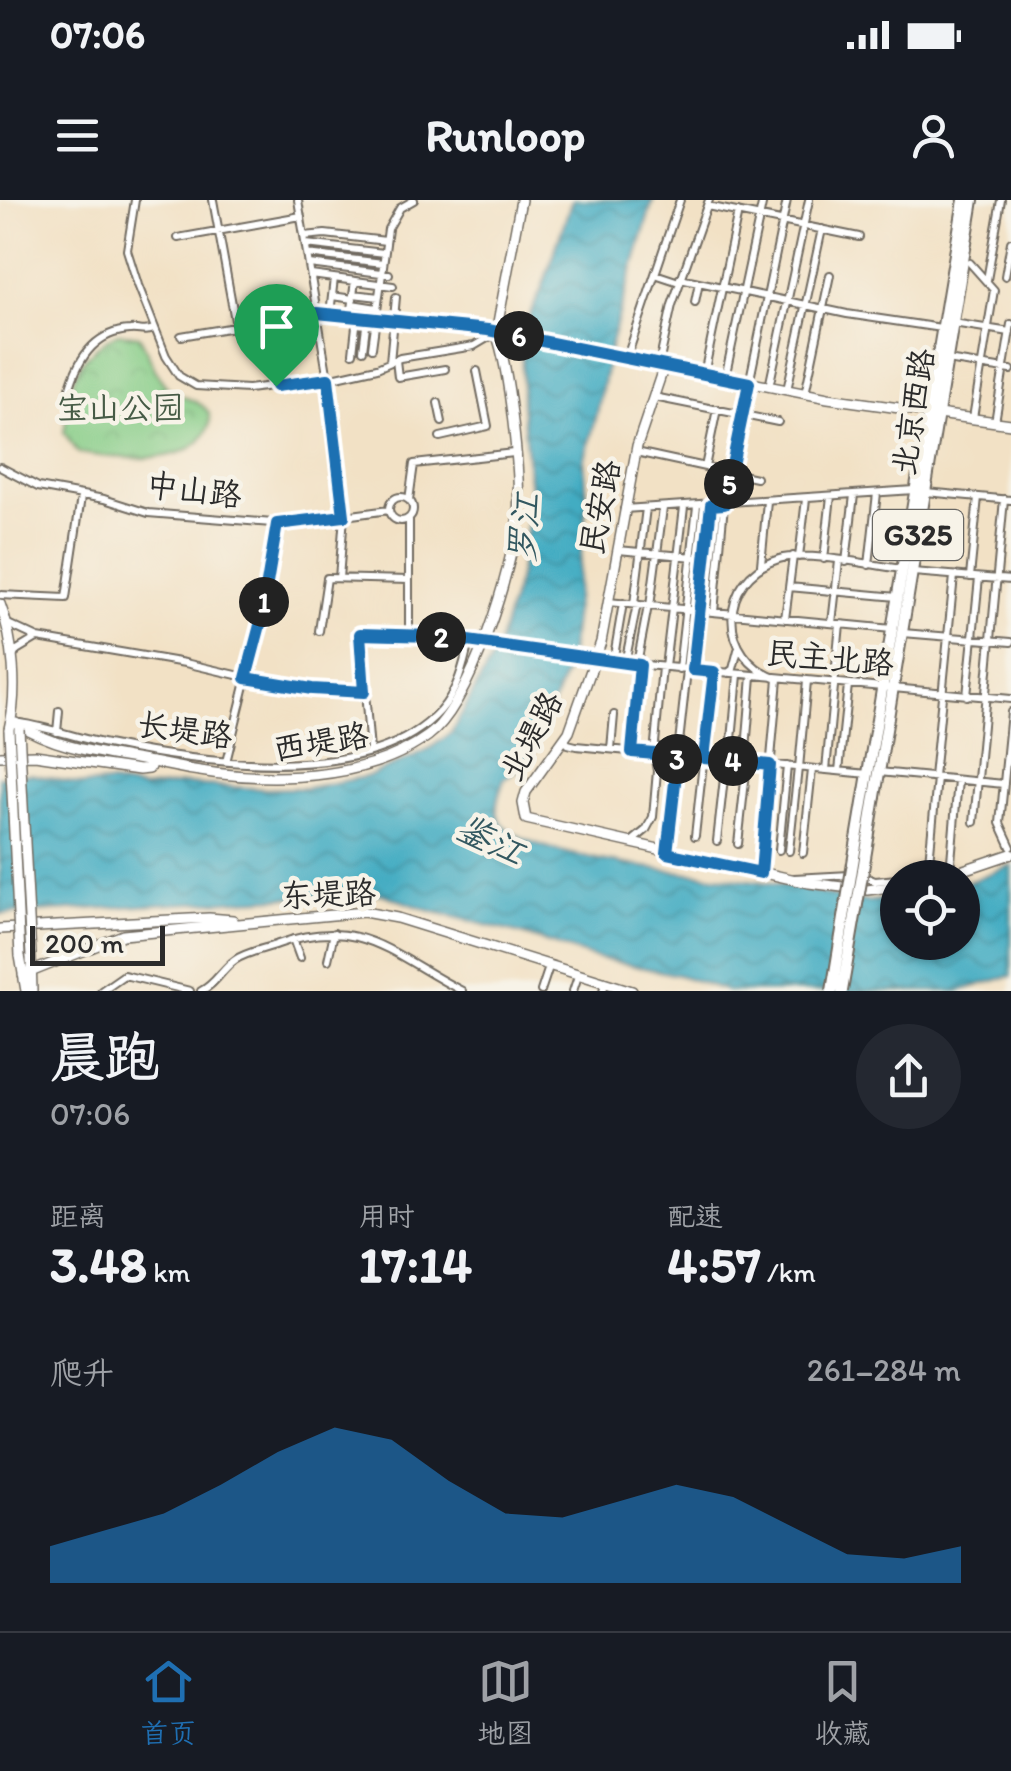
<!DOCTYPE html>
<html lang="zh">
<head>
<meta charset="utf-8">
<style>
	:root { --surface:#171b24; --page:#242831; --text:#f1f3f6; --muted:#9ea1a6; --line:#363941; --accent:#1f6fb2 }
	body { margin:0; font-family:Itim,"LXGW WenKai TC",sans-serif; background:var(--page); color:var(--text); height:100vh; display:flex; flex-direction:column; font-size:38px; white-space:nowrap }
	* { box-sizing:border-box; margin:0 }
	p { font-size:32px; color:var(--muted) }
	.icon { flex:none; width:55px; height:55px; fill:none; stroke:currentColor; stroke-width:2; stroke-linecap:round; stroke-linejoin:round }
	.map { position:relative; height:791px; overflow:hidden }
	.details { display:flex; flex-direction:column; background:var(--surface); flex:1 }
	.details>* { flex:none }
	.controls { position:absolute; left:880px; top:660px; display:grid; gap:20px }
	.controls a { display:grid; place-items:center; width:100px; height:100px; border-radius:50%; background:var(--surface); box-shadow:0 2px 8px #0004; font-size:50px }
	.scale { position:absolute; left:30px; bottom:25px; width:135px; box-sizing:border-box; padding-left:10px; border:5px solid #2b2b2b; border-top:0; font-size:28px; line-height:35px; white-space:nowrap; color:#2b2b2b; -webkit-text-stroke:8px #f7f3e8; paint-order:stroke }
	.pin { position:absolute; display:grid; place-items:center; width:85px; height:85px; color:#fff; margin:-102px -42px; border-radius:50% 50% 50% 0; rotate:-45deg; box-shadow:0 0 10px #0007 }
	.pin .icon { rotate:45deg }
	.km { position:absolute; width:50px; height:50px; margin:-25px; border-radius:50%; background:#222; color:#fff; font-size:28px; line-height:50px; text-align:center }
	.round { display:grid; place-items:center; flex:none; width:105px; height:105px; border-radius:52px; background:var(--page) }
	.head { display:flex; align-items:center; justify-content:space-between; height:170px; padding:0 50px }
	h1 { font-size:55px; font-weight:700; line-height:75px }
	.figures { display:grid; grid-template-columns:repeat(3,1fr); gap:15px; height:170px; padding:10px 50px }
	.figures div { display:grid; align-content:center }
	.figures b { font-size:50px; font-weight:700 }
	.figures small { font-size:28px; font-weight:400 }
	.figures p { font-size:28px }
	.chart { height:280px; padding:20px 50px }
	.chart p { display:flex; justify-content:space-between }
	.chart svg { width:100%; height:180px; margin-top:10px; fill:var(--accent); opacity:.7 }
	.status { display:flex; justify-content:space-between; align-items:center; height:70px; padding:0 50px; background:var(--surface); direction:ltr }
	.status svg { height:28px; fill:currentColor }
	header { display:flex; justify-content:space-between; align-items:center; height:130px; padding:0 50px; background:var(--surface); font-size:45px; font-weight:700 }
	.dock { display:flex; justify-content:space-around; align-items:center; height:140px; border-top:2px solid var(--line); background:var(--surface); font-size:28px; color:var(--muted) }
	.dock a { display:grid; justify-items:center; gap:5px }
	.dock .on { color:var(--accent) }
	.map>svg:first-child { display:block }
</style>
</head>
<body>
<div class="status"><b>07:06</b><svg viewBox="0 0 49 12"><path d="M0 12V9h3v3zM5 12V6h3v6zM10 12V3h3v9zM15 12V0h3v12zM26 1h20v11H26zM47 4h2v5h-2z"/></svg></div>
<header><svg class="icon" aria-label="menu" viewBox="0 0 24 24"><path d="M4 6h16M4 12h16M4 18h16"/></svg>Runloop<svg class="icon" aria-label="person" viewBox="0 0 24 24"><circle cx="12" cy="8" r="4"/><path d="M4 21q1-7 8-7t8 7"/></svg></header>
<div class="map">
<svg width="1011" height="791" viewBox="0 0 1011 791">
	<defs>
		<pattern id="park-crowns" width="20" height="18" patternUnits="userSpaceOnUse" patternTransform="scale(2.5)"><rect width="20" height="18" fill="#85cc86"/><path d="M2 6a3 3 0 1 1 6 0M12 15a3 3 0 1 1 6 0" fill="none" stroke="#73af74"/></pattern>
		<pattern id="water-waves" width="16" height="10" patternUnits="userSpaceOnUse" patternTransform="scale(2.5)"><rect width="16" height="10" fill="#43acc2"/><path d="M0 5q4-4 8 0t8 0" fill="none" stroke="#388c9e"/></pattern>
	</defs>
	<rect width="100%" height="100%" fill="#f7f3e8"/>
	<filter id="ink" filterUnits="userSpaceOnUse"><feTurbulence type="fractalNoise" baseFrequency=".01" numOctaves="2"/><feDisplacementMap in="SourceGraphic" scale="20" xChannelSelector="R" yChannelSelector="G"/><feConvolveMatrix kernelMatrix="1 2 1 2 8 2 1 2 1" color-interpolation-filters="sRGB"/></filter>
	<filter id="wash" filterUnits="userSpaceOnUse"><feTurbulence type="fractalNoise" baseFrequency=".0048" numOctaves="4" result="noise"/><feDisplacementMap in="SourceGraphic" scale="40" xChannelSelector="R" yChannelSelector="G"/><feGaussianBlur stdDeviation="2.25" result="paint"/><feColorMatrix in="noise" values="0 0 0 0 0 0 0 0 0 0 0 0 0 0 0 0 0 1.4 0 .05"/><feComposite in="paint" operator="in"/></filter>
	<g filter="url(#wash)">
		<rect width="100%" height="100%" fill="#f2e1c5"/>
		<path fill="url(#park-crowns)" stroke="#587c58" stroke-width="2.5" d="M 118,133 L 139,136 C 150,153 154,176 170,190 C 181,198 204,201 209,214 C 212,222 209,229 204,236 C 183,267 112,258 78,253 L 64,233 C 73,180 68,162 118,133 Z"/>
		<path fill="url(#water-waves)" stroke="#376c76" stroke-width="2.5" d="M 572,0 L 653,0 L 611,143 L 597,214 L 584,261 L 587,298 L 569,463 L 533,554 L 528,554 L 518,569 L 504,579 C 500,593 491,609 502,623 C 533,664 729,675 785,685 C 824,692 857,709 897,697 L 898,742 L 962,742 L 963,684 L 1011,665 L 1011,776 L 958,791 L 728,791 L 678,775 L 592,757 L 521,734 L 431,711 L 382,694 L 365,693 L 0,714 L 0,577 L 30,574 L 83,585 L 110,583 L 144,589 L 183,584 L 265,589 L 307,588 L 370,576 L 429,549 L 451,533 L 496,451 L 518,380 L 531,301 L 522,203 L 522,146 L 525,126 L 543,86 Z"/>
	</g>
	<g filter="url(#ink)">
		<g fill="none" stroke-linecap="round" stroke-linejoin="round">
			<g stroke="#716b61" stroke-width="10">
				<path id="minor" d="M 135,0 L 127,50 L 138,85 L 166,156 L 179,176 L 196,186 L 248,189 L 328,179 L 377,168 L 400,158 L 474,146 L 496,133
					M 213,0 L 236,126
					M 298,0 L 328,179 L 344,316 L 339,378
					M 707,6 L 859,37
					M 304,36 L 325,34 L 386,41
					M 178,38 L 301,16
					M 306,44 L 384,53
					M 307,54 L 383,63
					M 970,63 L 994,90 L 973,218
					M 309,64 L 389,74
					M 655,74 L 679,82
					M 311,75 L 393,86
					M 1005,76 L 1011,42
					M 680,78 L 847,114 L 941,128
					M 987,80 L 1001,0
					M 353,94 L 379,97
					M 332,96 L 353,99
					M 695,102 L 699,82
					M 352,104 L 377,108
					M 330,114 L 334,78
					M 350,116 L 355,81
					M 266,121 L 276,186
					M 953,123 L 1010,132
					M 181,136 L 317,113 L 495,133
					M 372,148 L 388,29 L 400,8 L 414,0
					M 630,148 L 680,0
					M 363,150 L 367,118
					M 353,153 L 357,117
					M 396,160 L 398,177 L 445,169
					M 947,160 L 1011,170
					M 390,162 L 396,97
					M 659,164 L 672,105 L 709,0
					M 704,174 L 738,12
					M 725,178 L 763,0
					M 769,187 L 809,0
					M 787,190 L 822,29
					M 69,191 C 77,161 94,132 130,130 C 140,129 144,133 154,129
					M 805,194 L 830,75
					M 654,197 L 778,222
					M 438,203 L 442,222
					M 995,222 L 1011,124
					M 440,237 L 488,226 L 477,171
					M 636,252 L 756,278
					M 0,267 L 38,287 L 104,299 L 148,313 L 285,324 L 389,310
					M 705,267 L 717,209
					M 926,292 L 1011,300
					M389 309a12 12 0 1 1 24 0a12 12 0 1 1-24 0Z
					M 409,300 L 414,264 L 514,253
					M 624,309 L 914,290
					M 409,318 L 409,434
					M 618,350 L 705,358
					M 799,357 L 806,299
					M 824,359 L 831,296
					M 846,362 L 854,295
					M 761,365 L 767,301
					M 869,365 L 877,293
					M 913,372 L 1011,380
					M 970,377 L 978,297
					M 789,387 L 897,397
					M 0,395 L 66,398 L 81,297
					M 608,402 L 892,429
					M 634,404 L 646,308
					M 650,406 L 663,308
					M 714,412 L 724,305 L 787,0
					M 785,419 L 793,356
					M 832,423 L 839,361
					M 8,424 L 38,438 L 185,463 L 271,483 L 364,493
					M 319,431 L 327,378 L 409,380
					M 903,433 L 1011,442
					M 12,458 L 17,450 L 37,438
					M 613,462 L 623,403
					M 625,463 L 637,404
					M 637,464 L 648,406
					M 665,467 L 684,307
					M 679,469 L 697,306
					M 693,470 L 711,305
					M 728,473 L 733,469 L 738,450
					M 967,496 L 979,378
					M 1011,512 L 1000,623 L 1011,647
					M 20,523 C 47,527 74,537 102,543 C 193,562 369,590 440,511 C 457,492 464,465 469,441
					M 57,532 L 59,511
					M 564,539 L 568,544 L 576,546 L 868,574
					M 611,549 L 614,515
					M 370,551 L 360,433 L 432,436 L 613,462 L 1011,499
					M 632,551 L 640,465
					M 730,561 L 738,475
					M 226,562 L 260,425 L 277,324
					M 745,562 L 752,476
					M 799,568 L 807,481
					M 826,570 L 840,424
					M 839,571 L 848,485
					M 879,572 L 1004,584
					M 934,577 L 954,376
					M 974,622 L 1004,299
					M 695,636 L 713,472
					M 717,641 L 726,560
					M 630,643 L 646,630 L 653,617 L 657,571 L 654,554 L 662,467
					M 738,644 L 747,563
					M 779,650 L 787,566
					M 789,651 L 798,568
					M 667,652 L 687,470
					M 803,653 L 812,570
					M 951,661 L 958,580
					M 929,662 L 937,578
					M 761,672 L 778,479 C 717,459 717,378 779,359 C 806,351 872,365 902,369
					M 863,676 L 875,681 L 898,679
					M 794,678 L 850,675
					M 904,678 L 908,678
					M 293,739 L 300,758
					M 328,760 L 334,733
					M 101,791 L 124,775 L 190,791
					M 201,791 C 215,785 222,769 235,760 C 246,752 265,749 278,744 C 361,714 393,756 462,791
					M 541,791 L 548,770
					M 573,791 L 577,779
					M 603,791 L 604,787"/>
			</g>
			<g stroke="#716b61" stroke-width="12">
				<path id="major" d="M 496,133 L 828,198 L 928,212
					M 496,133 L 521,0
					M 664,166 L 637,246 L 601,442 L 569,532 L 526,592 L 523,603 L 526,619 L 809,683 L 867,690 L 898,686
					M 938,214 L 1011,224
					M 0,404 C 14,440 18,492 9,529
					M 16,523 C 59,551 113,554 162,564 C 243,582 357,588 428,536 C 471,505 513,367 518,314 C 521,277 509,167 496,133
					M 0,556 L 35,555 L 139,570 L 149,569 L 152,562
					M 940,678 L 1011,654
					M 0,729 L 209,718 L 233,720
					M 20,756 L 26,791
					M 31,756 L 32,791
					M 23,775 L 123,735 L 364,712 L 397,718 L 632,791"/>
			</g>
			<g stroke="#716b61" stroke-width="14">
				<path id="highway" d="M 852,669 L 964,0
					M 863,670 L 973,0"/>
			</g>
			<use href="#minor" stroke="#fff" stroke-width="6"/>
			<use href="#major" stroke="#fff" stroke-width="9"/>
			<use href="#highway" stroke="#fff" stroke-width="10"/>
			<g stroke="#716b61" stroke-width="12" stroke-linecap="butt">
				<path id="major-bridge" d="M 19,529 L 31,756
					M 9,530 L 20,756"/>
			</g>
			<g stroke="#716b61" stroke-width="14" stroke-linecap="butt">
				<path id="highway-bridge" d="M 832,791 L 852,669
					M 842,791 L 863,670"/>
			</g>
			<use href="#major-bridge" stroke="#fff" stroke-width="9"/>
			<use href="#highway-bridge" stroke="#fff" stroke-width="10"/>
		</g>
	</g>
	<g fill="none" stroke-linecap="round" stroke-linejoin="round" filter="url(#ink)">
		<g stroke="#fff" stroke-width="20">
			<path id="route" d="M 317,113 L 488,130 L 749,183 L 724,304 L 711,305 L 693,470 L 714,472 L 704,558 L 770,565 L 761,673 L 667,653 L 678,556 L 632,552 L 640,465 L 432,436 L 360,434 L 364,492 L 312,489 L 246,478 L 260,425 L 277,324 L 344,316 L 328,179 L 276,186 L 266,121 Z"/>
		</g>
		<use href="#route" stroke="#1f6fb2" stroke-width="12"/>
	</g>
	<g text-anchor="middle" stroke-width="9" stroke-linejoin="round" paint-order="stroke">
		<rect fill="#f7f3e8" stroke="#686764" stroke-width="2.5" x="873" y="310" width="90" height="50" rx="8"/>
		<g font-size="30" font-weight="bold" fill="#2b2b2b">
			<text x="918" y="345">G325</text>
		</g>
		<g font-size="32" fill="#465b46" stroke="#f7f3e8">
			<text x="120" y="219">宝山公园</text>
		</g>
		<g font-size="32" fill="#2b2b2b" stroke="#f7f3e8">
			<text transform="translate(913 212) rotate(-81)" y="11">北京西路</text>
			<text transform="translate(194 290) rotate(7)" y="11">中山路</text>
			<text transform="translate(600 307) rotate(-79)" y="11">民安路</text>
			<text transform="translate(830 458) rotate(5)" y="11">民主北路</text>
			<text transform="translate(185 530) rotate(8)" y="11">长堤路</text>
			<text transform="translate(531 536) rotate(-62)" y="11">北堤路</text>
			<text transform="translate(321 542) rotate(-9)" y="11">西堤路</text>
			<text transform="translate(328 694) rotate(-2)" y="11">东堤路</text>
		</g>
		<g font-size="35" font-style="italic" fill="#335860" stroke="#f7f3e8">
			<text transform="translate(524 328) rotate(-85)" y="12">罗江</text>
			<text transform="translate(491 640) rotate(26)" y="12">鉴江</text>
		</g>
	</g>
</svg>
<div class="controls">
<a><svg class="icon" aria-label="locate" viewBox="0 0 24 24"><circle cx="12" cy="12" r="6"/><path d="M12 2v4M12 18v4M2 12h4M18 12h4"/></svg></a>
</div>
<div class="scale">200 m</div>
<div class="pin" style="left:276px;top:186px;background:#1e9e55"><svg class="icon" aria-label="arrive" viewBox="0 0 24 24"><path d="M6 21V4h12l-3 4 3 4H6"/></svg></div>
<b class="km" style="left:264px;top:402px">1</b>
<b class="km" style="left:441px;top:437px">2</b>
<b class="km" style="left:677px;top:559px">3</b>
<b class="km" style="left:733px;top:561px">4</b>
<b class="km" style="left:729px;top:284px">5</b>
<b class="km" style="left:519px;top:136px">6</b>
</div>
<section class="details">
<div class="head"><div><h1>晨跑</h1><p>07:06</p></div><a class="round"><svg class="icon" aria-label="share" viewBox="0 0 24 24"><path d="M12 15V3M7 8l5-5 5 5M5 13v7h14v-7"/></svg></a></div>
<div class="figures">
<div><p>距离</p><b>3.48<small> km</small></b></div>
<div><p>用时</p><b>17:14</b></div>
<div><p>配速</p><b>4:57<small> /km</small></b></div>
</div>
<div class="chart"><p><span>爬升</span>261–284 m</p>
<svg viewBox="0 0 160 44" preserveAspectRatio="none"><path d="M0 44V35L10 31L20 27L30 20L40 12L50 6L60 9L70 19L80 27L90 28L100 24L110 20L120 23L130 30L140 37L150 38L160 35V44z"/></svg>
</div>
</section>
<nav class="dock">
<a class="on"><svg class="icon" aria-label="home" viewBox="0 0 24 24"><path d="M3 11l9-7 9 7M6 9v11h12V9"/></svg>首页</a>
<a><svg class="icon" aria-label="map" viewBox="0 0 24 24"><path d="M3 6l6-2 6 2 6-2v14l-6 2-6-2-6 2zM9 4v14M15 6v14"/></svg>地图</a>
<a><svg class="icon" aria-label="saved" viewBox="0 0 24 24"><path d="M7 4h10v16l-5-4-5 4z"/></svg>收藏</a>
</nav>
</body>
</html>
